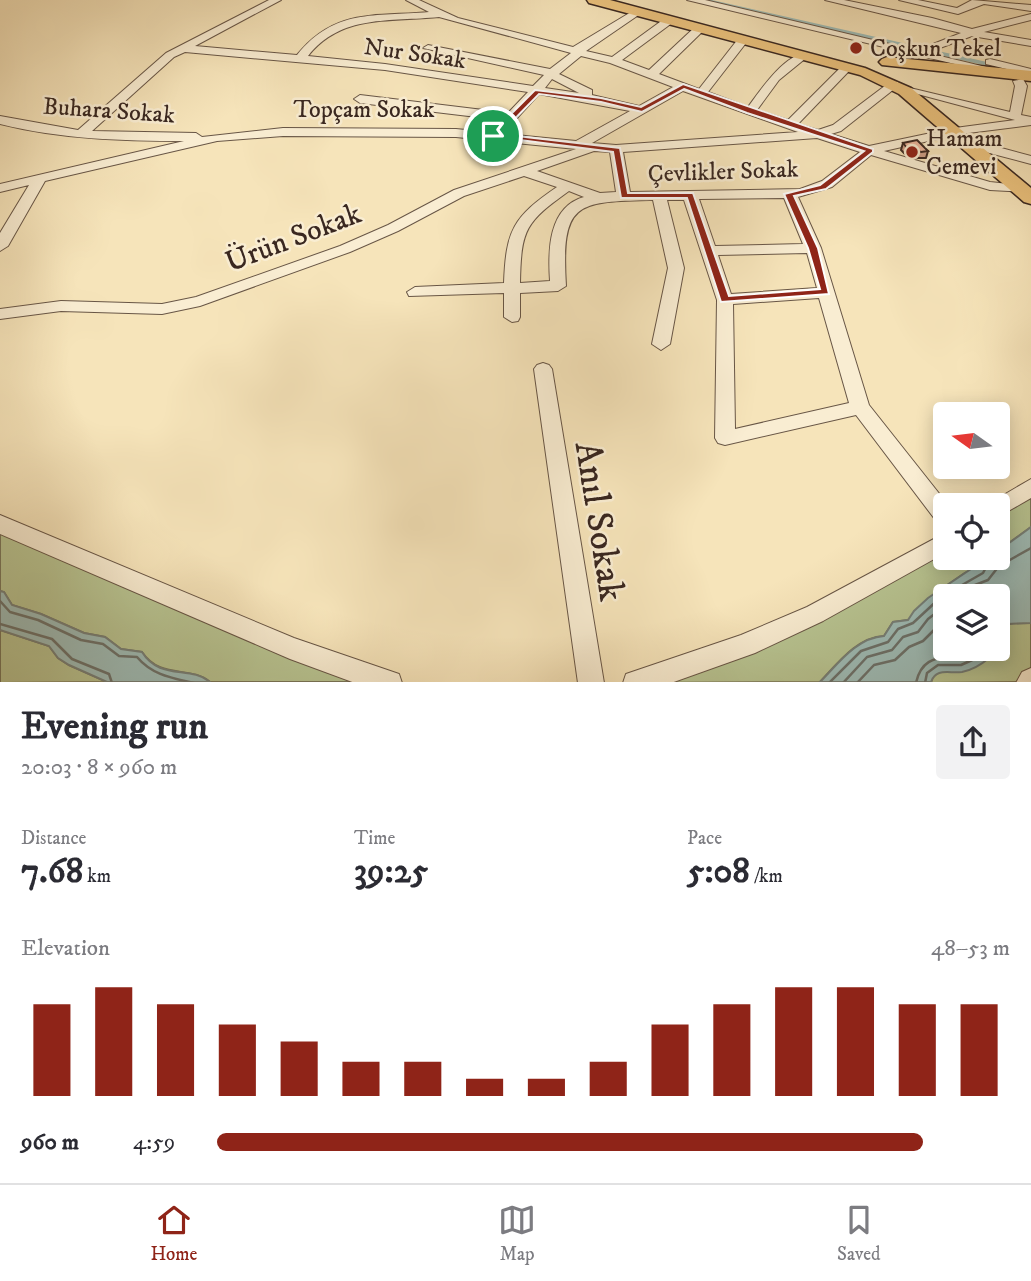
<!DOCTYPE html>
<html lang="en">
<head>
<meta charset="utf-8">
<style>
	:root { --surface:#fff; --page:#f2f2f3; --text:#2b2b33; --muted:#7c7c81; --line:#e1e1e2; --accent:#8f2418 }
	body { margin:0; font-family:"IM FELL DW Pica",serif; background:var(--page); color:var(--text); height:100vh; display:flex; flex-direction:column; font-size:26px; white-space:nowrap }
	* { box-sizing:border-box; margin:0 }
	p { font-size:23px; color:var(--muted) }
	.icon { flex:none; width:38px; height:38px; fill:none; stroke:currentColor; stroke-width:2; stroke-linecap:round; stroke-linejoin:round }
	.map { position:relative; height:682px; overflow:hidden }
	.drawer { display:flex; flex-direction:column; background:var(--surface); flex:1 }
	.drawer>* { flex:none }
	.needle { width:46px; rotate:284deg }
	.tools { position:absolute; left:933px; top:402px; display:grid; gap:14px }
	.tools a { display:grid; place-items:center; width:77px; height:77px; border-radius:7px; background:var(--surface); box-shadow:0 4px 18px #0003; font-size:35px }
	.pin { position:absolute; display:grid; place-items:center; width:60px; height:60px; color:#fff; margin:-30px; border:4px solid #fff; border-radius:50%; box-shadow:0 2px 7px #0007 }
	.round { display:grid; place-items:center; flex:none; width:74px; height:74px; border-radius:7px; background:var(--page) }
	.headline { display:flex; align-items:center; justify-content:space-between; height:119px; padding:0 21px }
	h1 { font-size:38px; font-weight:700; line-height:52px }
	.figures { display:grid; grid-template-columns:repeat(3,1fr); gap:10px; height:119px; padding:7px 21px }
	.figures div { display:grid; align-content:center }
	.figures b { font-size:35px; font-weight:700 }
	.figures small { font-size:19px; font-weight:400 }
	.figures p { font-size:19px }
	.chart { height:196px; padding:14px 21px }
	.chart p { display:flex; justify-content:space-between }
	.chart svg { width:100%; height:126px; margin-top:7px; stroke:var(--accent); stroke-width:6 }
	ul { padding:0 21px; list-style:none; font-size:23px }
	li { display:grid; grid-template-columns:112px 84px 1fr; align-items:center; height:52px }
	li i { height:18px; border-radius:9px; background:var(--accent) }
	.tabs { display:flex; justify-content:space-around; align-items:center; height:98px; border-top:2px solid var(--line); background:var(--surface); font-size:19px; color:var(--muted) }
	.tabs a { display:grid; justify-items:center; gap:4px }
	.tabs .on { color:var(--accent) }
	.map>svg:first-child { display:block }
</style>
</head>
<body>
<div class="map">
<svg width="1031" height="683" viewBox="0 0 1031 683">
	<rect width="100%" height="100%" fill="#f6e4ba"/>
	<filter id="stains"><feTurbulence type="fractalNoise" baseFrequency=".00286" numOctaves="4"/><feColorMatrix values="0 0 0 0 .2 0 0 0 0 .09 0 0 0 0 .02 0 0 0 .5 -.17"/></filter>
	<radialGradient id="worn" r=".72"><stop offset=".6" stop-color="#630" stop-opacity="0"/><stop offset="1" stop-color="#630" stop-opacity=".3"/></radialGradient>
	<path fill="#b8c593" stroke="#78765a" stroke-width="2" d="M 1031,487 L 1031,527 L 998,551 L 998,509 Z
		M 0,524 L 390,682 L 210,682 C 190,665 161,680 142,652 L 121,649 L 105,637 L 84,633 L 41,614 L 12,605 L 4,592 L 0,591 Z
		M 945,542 L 945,558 L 986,558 L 978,568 L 965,573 L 943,588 L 908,620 L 893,622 L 884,636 C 857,637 837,664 820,682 L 635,683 L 684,667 Z
		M 1013,623 L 1031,623 L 1031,680 L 1028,682 L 931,683 L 933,676 L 940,672 L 989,658 L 989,649 L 998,649 C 998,637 999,626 1013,623 Z
		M 0,630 L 49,646 L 58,658 L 69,665 L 107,682 L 0,683 Z"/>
	<path fill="#9ebdb8" stroke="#76817b" stroke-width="2" d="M 1031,527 L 1031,623 L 1007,624 L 998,636 L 998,597 L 945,597 L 945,649 L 989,649 L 989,658 C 982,664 972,670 962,672 C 950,674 936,667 931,682 L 820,682 C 838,664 856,638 884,636 L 893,622 L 908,620 L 914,611 L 928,598 L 971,569 L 978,568 L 986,558 L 998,558 L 998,551 Z
		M 0,591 L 4,592 L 12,605 L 41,614 L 84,633 L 105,637 L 121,649 L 142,652 C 160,681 190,665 210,682 L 107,682 L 69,665 L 58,658 L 49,646 L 0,630 Z"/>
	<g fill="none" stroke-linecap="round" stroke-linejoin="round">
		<path stroke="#6c726c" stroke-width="2.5" d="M 962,597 L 975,585 L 988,580 L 999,566 L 1031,548
			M 0,601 L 10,612 L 38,620 L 81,640 L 103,644 L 119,656 L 137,657 C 152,675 172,678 194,683
			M 0,624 L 52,639 L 72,659 L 109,674 L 112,683
			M 829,683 L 861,651 L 888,642 L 898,629 L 913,623 L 941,597 L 983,573 L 991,558
			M 843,683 L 867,657 L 892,650 L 903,637 L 918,632 L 928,619 L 945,606
			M 857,683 L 874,665 L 895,660 L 909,647 L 923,641 L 945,619
			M 916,683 C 923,650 949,661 973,649
			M 925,683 L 927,673 L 938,665 L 961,665 L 979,657 L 982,649"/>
		<path fill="#9ebdb8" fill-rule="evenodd" d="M 700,0 L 712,0 L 1031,72 L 1031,76 Z"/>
		<g stroke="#685646" stroke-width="2">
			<path id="minor" d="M 269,0 L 281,0 L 195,46 L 297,55 C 335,8 374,17 429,12 L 406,0 L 419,0 L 458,18 L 573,47 L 636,9 L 640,10 L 640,14 L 586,51 L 612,57 L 664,19 L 672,19 L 672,23 L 622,60 L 649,70 L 695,27 L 703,27 L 703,31 L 659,74 L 699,89 L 738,39 L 746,39 L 746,43 L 708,92 L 748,107 C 759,92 786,52 806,54 L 806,58 L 779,80 L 757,110 L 788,120 L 842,66 L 850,66 L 850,70 L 798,124 L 818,130 L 833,125 L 890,82 L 898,82 L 898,86 L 841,131 L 831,134 L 869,146 L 955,128 L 1015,120 L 910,92 L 910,88 L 1010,112 L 1015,86 L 1013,81 L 1023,79 L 1027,86 L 1021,115 L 1031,117 L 1031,125 L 960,134 L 884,151 L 990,182 L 1026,186 L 1026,192 L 990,190 L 871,155 L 832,187 L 798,197 L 821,248 L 869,405 L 949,506 L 945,506 L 945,525 L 937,522 L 856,415 L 725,445 L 718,443 L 715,438 L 717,300 L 684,200 L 667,200 L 684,268 L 670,344 L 661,350 L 652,344 L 668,268 L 653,200 C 576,202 561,201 566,286 L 558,291 L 520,293 L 520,317 L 518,321 L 512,322 L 504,317 L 504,293 L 409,296 L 407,292 L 415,287 L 504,283 C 506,230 513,217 557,187 L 524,176 L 464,196 L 398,231 L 350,252 L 200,306 L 162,314 L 61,311 L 0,319 L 0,309 L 61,301 L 162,304 L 196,297 L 340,246 L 388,225 L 454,190 L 576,149 L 456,137 L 283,136 L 217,141 L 45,181 L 8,246 L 0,251 L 0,233 L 29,185 L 0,192 L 0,184 L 184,141 C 122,141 60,139 0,124 L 0,116 L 78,130 L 166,53 ZM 439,17 L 571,53 L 550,69 L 428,45 L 423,48 L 544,75 L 533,86 L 385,64 L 308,56 C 341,14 390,22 439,17 ZM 185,52 L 385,70 L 528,92 L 508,113 L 360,95 L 354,99 L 360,103 L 502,120 L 497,126 L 503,130 L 507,129 L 539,94 L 630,111 L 576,141 L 456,129 L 283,128 L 202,137 L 196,133 L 92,131 L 174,57 ZM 581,56 L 610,63 L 673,87 L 639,106 L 592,95 L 592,90 L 559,74 ZM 552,79 L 579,93 L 545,88 ZM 683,91 L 798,132 L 616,145 L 592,143 ZM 817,138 L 860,152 L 822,181 L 800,189 L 630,192 L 623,152 ZM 594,151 L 610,152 L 616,192 L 600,193 L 537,171 ZM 569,191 L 584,197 C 548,207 548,251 550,281 L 520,283 C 521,228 526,222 569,191 ZM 784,198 L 803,244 L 715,246 L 699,199 ZM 807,253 L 817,288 L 731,294 L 718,255 ZM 819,298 L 849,403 L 735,429 L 733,304 Z
				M 687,0 L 705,0 L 1007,72 L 1001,75 Z
				M 825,0 L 844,0 L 932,18 L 972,29 L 1031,14 L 1031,20 L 984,32 L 1031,40 L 1031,46 L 972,36 L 932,51 L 928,50 L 928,46 L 961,33 Z
				M 899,0 L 918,0 L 957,8 L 972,0 L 1031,5 L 1031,11 L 984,4 L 958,14 Z
				M 990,59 L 1031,69 L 1031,75 L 986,64 L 986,60 Z
				M 979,142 L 1031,156 L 1031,164 L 974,149 L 974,143 Z
				M 543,363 L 549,365 L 552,369 L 604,683 L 578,683 L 534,369 L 537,365 Z
				M 1031,479 L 1031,498 L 998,517 L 998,506 L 989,506 L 990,503 Z
				M 0,515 L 294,638 L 399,674 L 402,683 L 355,683 L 290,659 L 0,534 Z
				M 945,533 L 945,553 L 823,621 L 755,653 L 671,683 L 623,683 L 626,674 L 741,635 L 807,607 Z
				M 1031,668 L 1031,683 L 1016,683 L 1022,672 Z"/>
		</g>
		<g stroke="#392720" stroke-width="3">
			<path id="highway" d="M 587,0 L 610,0 L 865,68 L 911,88 L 1031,188 L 1031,204 L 1024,202 L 899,94 L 860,75 L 589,3 Z
				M 887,57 L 1031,71 L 1031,81 L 882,65 L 879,62 L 882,59 Z"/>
		</g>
		<use href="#minor" fill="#f9edd2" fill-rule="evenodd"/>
		<use href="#highway" fill="#ebc27d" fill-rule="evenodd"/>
	</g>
	<path fill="#cd9e87" stroke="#392720" stroke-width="2" d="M 903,143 L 928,151 L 926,158 L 918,158 L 905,154 L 901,150 Z"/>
	<path fill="#eeb89d" stroke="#392720" stroke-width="2" d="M 917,140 L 928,151 L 921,152 L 907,148 L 903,143 Z"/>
	<path fill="#8f2418" stroke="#fff" stroke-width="2" fill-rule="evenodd" d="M 683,84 L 873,149 L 873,152 L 826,189 L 794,196 L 818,248 L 829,294 L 721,302 L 687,198 L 621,198 L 613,152 L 489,136 L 535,90 L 601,98 L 641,107 ZM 684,89 L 747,113 L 864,151 L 820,185 L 784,194 L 808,248 L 820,289 L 729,296 L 693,193 L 628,193 L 620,148 L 500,134 L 539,94 L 601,102 L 642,112 Z"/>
	<g fill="#8f2418" stroke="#f9edd2" stroke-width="2.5">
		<circle cx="856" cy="48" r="7"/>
		<circle cx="912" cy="152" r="7"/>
	</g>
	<g text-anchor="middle" stroke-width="5" stroke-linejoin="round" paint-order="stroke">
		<g font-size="24" fill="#392720" stroke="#f9edd2" text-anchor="start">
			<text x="870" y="56">Coşkun Tekel</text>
			<text x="926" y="146">Hamam<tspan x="926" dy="28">Cemevi</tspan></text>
		</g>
		<g font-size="24" fill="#392720" stroke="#f9edd2">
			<text transform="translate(415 53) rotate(8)" y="8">Nur Sokak</text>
			<text x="364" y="117">Topçam Sokak</text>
			<text transform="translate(109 110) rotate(4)" y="8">Buhara Sokak</text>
			<text transform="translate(723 171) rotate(-2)" y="8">Çevlikler Sokak</text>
		</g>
		<g font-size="30" fill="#392720" stroke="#f9edd2">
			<text transform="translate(293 237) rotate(-21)" y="10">Ürün Sokak</text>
		</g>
		<g font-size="37" fill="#392720" stroke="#f9edd2">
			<text transform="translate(601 521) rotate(81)" y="13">Anıl Sokak</text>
		</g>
	</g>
	<rect width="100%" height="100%" filter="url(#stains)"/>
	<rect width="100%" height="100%" fill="url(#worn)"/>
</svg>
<div class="tools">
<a><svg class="needle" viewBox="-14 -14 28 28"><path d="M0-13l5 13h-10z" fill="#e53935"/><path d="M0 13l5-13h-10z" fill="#7c7c81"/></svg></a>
<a><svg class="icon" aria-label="locate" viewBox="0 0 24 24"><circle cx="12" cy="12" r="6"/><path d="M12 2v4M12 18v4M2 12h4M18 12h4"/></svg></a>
<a><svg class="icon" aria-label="layers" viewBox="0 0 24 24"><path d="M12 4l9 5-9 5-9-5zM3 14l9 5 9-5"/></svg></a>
</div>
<div class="pin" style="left:493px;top:136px;background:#1e9e55"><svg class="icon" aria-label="arrive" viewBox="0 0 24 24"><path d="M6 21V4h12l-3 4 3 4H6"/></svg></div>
</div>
<section class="drawer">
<div class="headline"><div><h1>Evening run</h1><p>20:03 · 8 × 960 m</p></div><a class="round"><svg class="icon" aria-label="share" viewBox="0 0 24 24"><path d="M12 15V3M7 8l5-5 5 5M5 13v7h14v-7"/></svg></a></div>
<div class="figures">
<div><p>Distance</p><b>7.68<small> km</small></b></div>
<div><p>Time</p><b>39:25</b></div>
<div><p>Pace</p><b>5:08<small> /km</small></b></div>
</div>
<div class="chart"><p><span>Elevation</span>48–53 m</p>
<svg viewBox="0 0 160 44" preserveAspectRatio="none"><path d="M5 44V12M15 44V6M25 44V12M35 44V19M45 44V25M55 44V32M65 44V32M75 44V38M85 44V38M95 44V32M105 44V19M115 44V12M125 44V6M135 44V6M145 44V12M155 44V12"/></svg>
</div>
<ul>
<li><b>960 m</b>4:59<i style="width:89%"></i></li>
</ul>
</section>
<nav class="tabs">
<a class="on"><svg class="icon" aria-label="home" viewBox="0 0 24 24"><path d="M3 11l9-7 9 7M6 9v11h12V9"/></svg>Home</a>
<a><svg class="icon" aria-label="map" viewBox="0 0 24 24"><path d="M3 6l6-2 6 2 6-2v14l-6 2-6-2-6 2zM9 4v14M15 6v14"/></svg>Map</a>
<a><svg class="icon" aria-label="saved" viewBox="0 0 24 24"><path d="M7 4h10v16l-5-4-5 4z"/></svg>Saved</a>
</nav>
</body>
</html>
